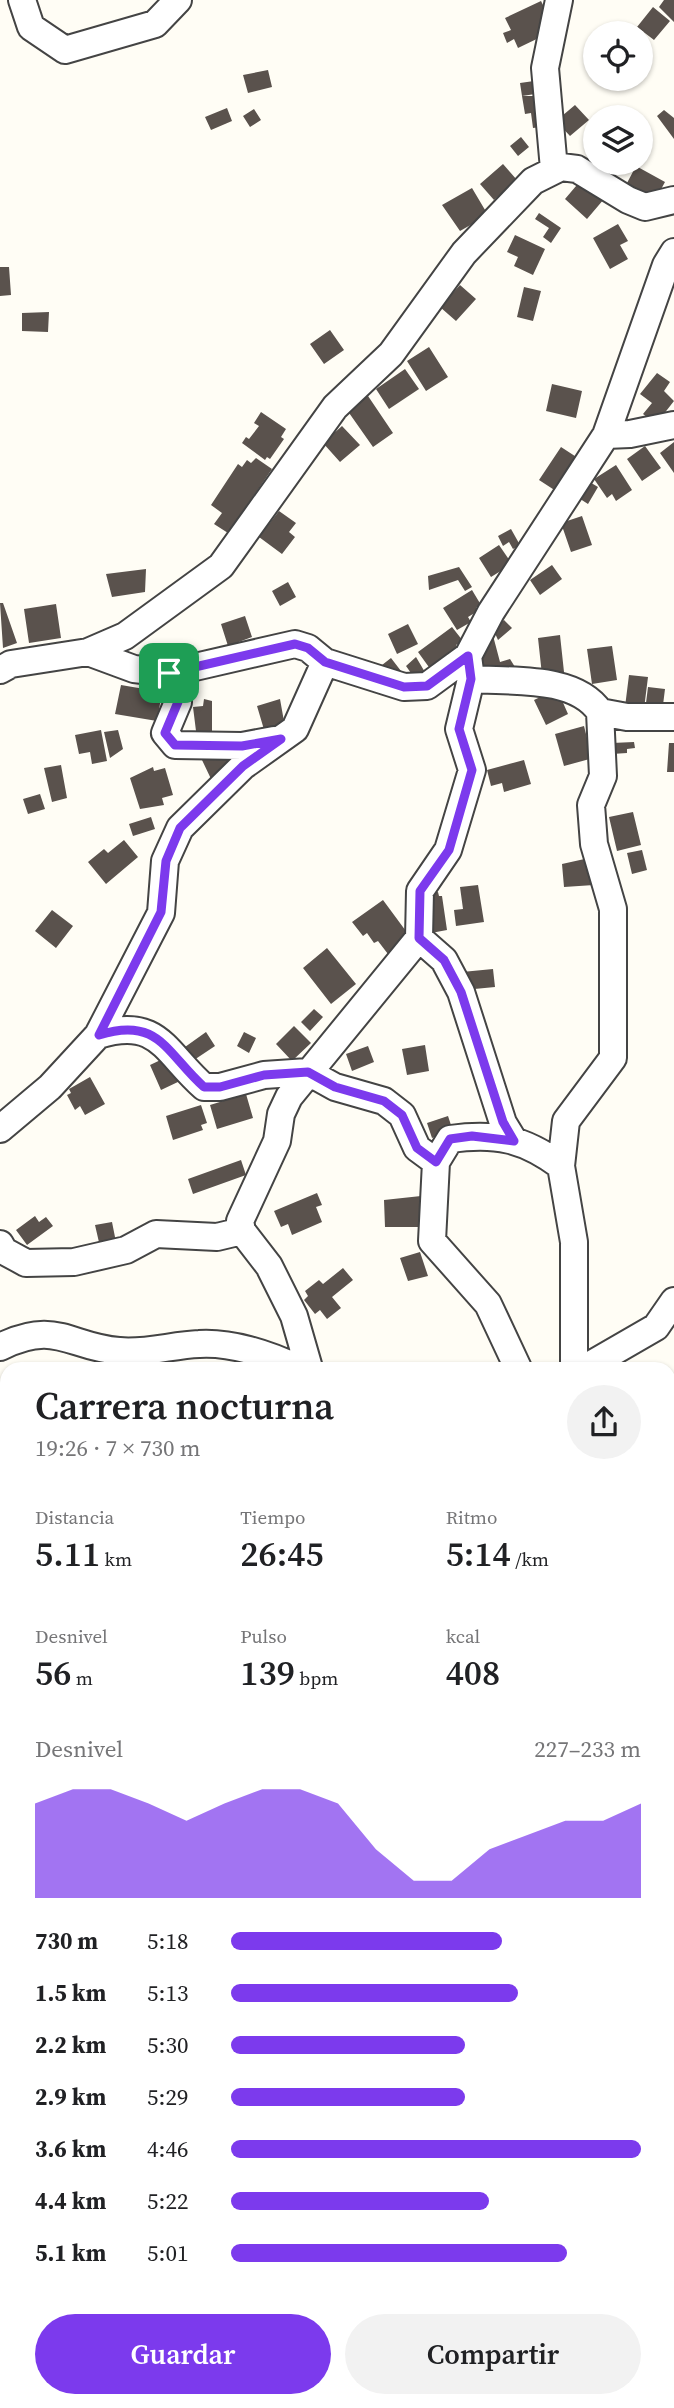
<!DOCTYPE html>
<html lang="es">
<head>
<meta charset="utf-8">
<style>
	:root { --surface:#fff; --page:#f2f2f2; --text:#202124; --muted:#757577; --accent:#7c3aed }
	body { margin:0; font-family:"Source Serif 4",serif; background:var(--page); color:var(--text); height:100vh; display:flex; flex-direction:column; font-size:26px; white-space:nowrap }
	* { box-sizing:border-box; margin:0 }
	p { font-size:23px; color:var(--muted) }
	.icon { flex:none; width:38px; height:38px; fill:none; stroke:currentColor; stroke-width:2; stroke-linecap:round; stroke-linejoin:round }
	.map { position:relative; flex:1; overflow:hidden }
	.side { position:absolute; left:0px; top:1362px; width:676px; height:1046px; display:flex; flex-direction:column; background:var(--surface); border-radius:21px 21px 0 0; box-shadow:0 2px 5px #0004 }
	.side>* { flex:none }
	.tools { position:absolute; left:583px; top:21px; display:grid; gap:14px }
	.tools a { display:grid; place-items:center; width:70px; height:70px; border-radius:50%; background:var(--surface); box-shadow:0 2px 5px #0004; font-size:35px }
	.pin { position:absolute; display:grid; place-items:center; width:60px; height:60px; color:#fff; margin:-30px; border-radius:14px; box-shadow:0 4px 10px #0006 }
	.round { display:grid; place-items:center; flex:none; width:74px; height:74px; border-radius:37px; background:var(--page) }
	.overview { display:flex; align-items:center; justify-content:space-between; height:119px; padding:0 35px }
	h1 { font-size:38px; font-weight:600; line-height:52px }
	.figures { display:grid; grid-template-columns:repeat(3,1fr); gap:10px; height:119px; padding:7px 35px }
	.figures div { display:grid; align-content:center }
	.figures b { font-size:35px; font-weight:600 }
	.figures small { font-size:19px; font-weight:400 }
	.figures p { font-size:19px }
	.chart { height:196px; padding:14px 35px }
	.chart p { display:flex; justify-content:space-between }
	.chart svg { width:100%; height:126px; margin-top:7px; fill:var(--accent); opacity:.7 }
	.cta { display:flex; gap:14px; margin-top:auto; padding:14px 35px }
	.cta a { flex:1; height:80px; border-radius:42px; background:var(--accent); color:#fff; font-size:28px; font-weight:600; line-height:80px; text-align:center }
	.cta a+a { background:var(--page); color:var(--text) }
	ul { padding:0 35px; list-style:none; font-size:23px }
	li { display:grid; grid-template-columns:112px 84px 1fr; align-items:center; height:52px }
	li i { height:18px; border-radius:9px; background:var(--accent) }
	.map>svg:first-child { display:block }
</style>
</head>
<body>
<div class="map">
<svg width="674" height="2408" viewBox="0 0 674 2408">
	<rect width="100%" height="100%" fill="#fffdf5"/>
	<path fill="#b9dc9c" d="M 0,1416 L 7,1424 L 7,2401 L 668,2401 L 669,1605 L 674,1605 L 674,2408 L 0,2408 Z"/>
	<path fill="#5a524d" d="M 664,0 L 674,0 L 674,22 L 659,7 Z
		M 541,1 L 549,17 L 540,21 L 547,34 L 518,48 L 514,39 L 507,43 L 503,33 L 511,30 L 505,18 Z
		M 653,7 L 670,21 L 654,40 L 637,27 Z
		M 268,70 L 272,87 L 248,93 L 243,75 Z
		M 541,80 L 542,93 L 522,96 L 543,96 L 548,126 L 533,128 L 531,113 L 525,114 L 522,96 L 520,83 Z
		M 575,105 L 589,120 L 570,136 L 556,121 Z
		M 227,108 L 232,121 L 211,130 L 205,117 Z
		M 254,109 L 261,120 L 250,127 L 243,116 Z
		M 664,110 L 674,118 L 674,139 L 657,116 Z
		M 521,137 L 529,147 L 518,156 L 510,146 Z
		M 503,164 L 517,180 L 494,200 L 480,184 Z
		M 636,166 L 665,182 L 659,193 L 653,190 L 650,196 L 627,183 Z
		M 582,179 L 604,199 L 587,219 L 565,199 Z
		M 472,188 L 488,215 L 460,231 L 442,205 Z
		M 539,213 L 561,228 L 551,243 L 543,237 L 549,228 L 535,219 Z
		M 618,224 L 628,241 L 620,245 L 628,259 L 610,269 L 593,238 Z
		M 515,235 L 545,249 L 533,275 L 514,266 L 518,257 L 507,252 Z
		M 0,267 L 9,267 L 11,295 L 0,296 Z
		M 460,285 L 476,299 L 456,321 L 440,307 Z
		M 524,287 L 541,291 L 533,321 L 517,317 Z
		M 49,312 L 48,332 L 22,331 L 22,313 Z
		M 330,330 L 344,350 L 324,364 L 310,344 Z
		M 429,347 L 448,377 L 426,391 L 407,361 Z
		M 405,369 L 419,389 L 389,409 L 376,389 Z
		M 657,373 L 670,382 L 664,391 L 674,401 L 656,424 L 643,414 L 652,403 L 640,394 Z
		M 552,384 L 582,391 L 576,418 L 546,411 Z
		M 366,393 L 393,433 L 373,447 L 347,410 Z
		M 261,412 L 286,429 L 281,437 L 284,439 L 270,459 L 267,457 L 265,460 L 242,443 L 246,437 L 249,439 L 259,426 L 254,423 Z
		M 342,426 L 360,445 L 340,462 L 323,443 Z
		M 674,442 L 674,473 L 660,453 Z
		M 645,446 L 661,468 L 642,481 L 627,459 Z
		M 561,447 L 581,460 L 559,493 L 539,480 Z
		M 256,458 L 272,469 L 228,533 L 214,524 L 222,513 L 211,505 L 238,464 L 242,467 L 247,460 L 251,463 Z
		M 616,465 L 632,490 L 616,501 L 612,494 L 607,498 L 594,479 Z
		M 583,478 L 598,487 L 588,504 L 574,495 Z
		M 279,511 L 296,523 L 289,532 L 295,537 L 282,554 L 259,537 Z
		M 582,516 L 592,545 L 571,552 L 561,523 Z
		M 511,529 L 520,545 L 513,549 L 509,542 L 503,546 L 498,536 Z
		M 499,545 L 512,564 L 491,577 L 479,558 Z
		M 552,565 L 562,579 L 540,595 L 530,580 Z
		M 459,567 L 472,587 L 465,591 L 458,580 L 429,590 L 428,576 Z
		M 146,569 L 145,592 L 112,597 L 106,574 Z
		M 288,582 L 296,597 L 280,606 L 272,591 Z
		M 472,590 L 481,605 L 476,608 L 478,611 L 468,617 L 471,622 L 457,630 L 443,608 Z
		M 0,603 L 3,603 L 17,643 L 3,648 Z
		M 56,604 L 61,638 L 29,643 L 24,609 Z
		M 245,616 L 252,637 L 228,646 L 221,624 Z
		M 504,620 L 512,628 L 498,640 L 493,629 Z
		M 408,624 L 418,644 L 397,654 L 388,634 Z
		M 452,627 L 463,641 L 456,645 L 459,649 L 431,670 L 418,652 Z
		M 491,628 L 500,662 L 510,659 L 515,667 L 476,675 L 471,660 Z
		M 560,635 L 564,672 L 542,675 L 538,638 Z
		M 612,646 L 617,680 L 592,684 L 587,649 Z
		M 416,657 L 429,679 L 418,683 L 406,666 Z
		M 391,658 L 401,671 L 392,680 L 383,677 L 382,665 Z
		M 629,675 L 648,677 L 644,709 L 625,707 Z
		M 121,685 L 162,692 L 157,721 L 115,714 Z
		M 648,687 L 665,689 L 662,713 L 645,711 Z
		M 557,689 L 568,714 L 546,725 L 534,700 Z
		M 204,699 L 212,701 L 212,739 L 197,739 L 193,707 L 203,706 Z
		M 280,699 L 285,727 L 265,733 L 257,706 Z
		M 584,726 L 589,746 L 597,757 L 564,766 L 555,734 Z
		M 101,730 L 107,761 L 92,764 L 90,752 L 79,754 L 75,735 Z
		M 118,730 L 123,749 L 110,758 L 104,732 Z
		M 634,742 L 635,748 L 627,749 L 627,753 L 612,754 L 612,743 Z
		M 669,743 L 674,743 L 674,772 L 667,772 Z
		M 227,748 L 237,769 L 212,781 L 202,760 Z
		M 524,760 L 531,784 L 504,792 L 502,783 L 491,786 L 487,770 Z
		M 61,765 L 67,798 L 52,802 L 44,768 Z
		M 153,767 L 154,771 L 165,768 L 173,795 L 162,798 L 164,805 L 140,809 L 130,778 Z
		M 40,794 L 45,809 L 28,814 L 23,799 Z
		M 633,812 L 641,845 L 617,851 L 609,817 Z
		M 151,817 L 155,829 L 133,836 L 129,824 Z
		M 124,840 L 138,857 L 106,884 L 88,862 L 104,849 L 108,853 Z
		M 642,850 L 647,870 L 632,874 L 627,853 Z
		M 589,858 L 594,885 L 564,887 L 562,864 Z
		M 478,885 L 484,922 L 456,926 L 454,910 L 463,909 L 460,887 Z
		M 438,892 L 439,896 L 442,896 L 447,930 L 431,933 L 431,893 Z
		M 383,900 L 414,942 L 391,958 L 378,941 L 374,943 L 367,933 L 363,936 L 352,922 Z
		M 52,910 L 73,926 L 56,948 L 35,931 Z
		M 327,948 L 356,984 L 331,1004 L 303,968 Z
		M 493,969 L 495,987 L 464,990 L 462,972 Z
		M 314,1009 L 323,1017 L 310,1031 L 301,1022 Z
		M 294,1026 L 311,1043 L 292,1061 L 276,1044 Z
		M 206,1032 L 215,1046 L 194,1060 L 185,1047 Z
		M 244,1032 L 256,1038 L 249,1053 L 237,1046 Z
		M 425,1045 L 429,1071 L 407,1075 L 402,1049 Z
		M 368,1046 L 374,1062 L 352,1071 L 346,1054 Z
		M 169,1056 L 180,1081 L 161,1090 L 150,1065 Z
		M 90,1077 L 105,1104 L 85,1115 L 80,1106 L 75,1110 L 67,1095 L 71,1093 L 69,1089 Z
		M 246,1094 L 253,1118 L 217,1129 L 210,1105 Z
		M 201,1105 L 207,1123 L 201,1125 L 203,1130 L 173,1140 L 166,1116 Z
		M 448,1116 L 453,1131 L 432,1138 L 427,1123 Z
		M 241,1160 L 246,1175 L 193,1194 L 188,1179 Z
		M 317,1193 L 322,1205 L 316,1207 L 322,1222 L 292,1235 L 288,1224 L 281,1227 L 274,1211 Z
		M 421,1196 L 421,1227 L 385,1227 L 384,1200 Z
		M 35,1216 L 39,1222 L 46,1217 L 53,1226 L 27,1245 L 16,1230 Z
		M 112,1222 L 117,1247 L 101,1251 L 95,1225 Z
		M 420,1252 L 428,1276 L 408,1281 L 400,1258 Z
		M 343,1268 L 353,1280 L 332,1297 L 341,1308 L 327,1319 L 320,1310 L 315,1314 L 304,1300 L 308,1296 L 305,1291 L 319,1280 L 323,1284 Z"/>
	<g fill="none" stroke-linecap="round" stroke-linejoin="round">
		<g stroke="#444" stroke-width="30">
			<path id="minor" d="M 22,0 L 31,27 L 65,50 L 155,24 L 178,0
				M 554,169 L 545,68 L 559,0
				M 606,435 L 630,434 L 674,425
				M 325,662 L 404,687 L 427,686 L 468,656
				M 0,670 L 11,664 L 88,652 L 125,636 L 221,566 L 335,407 L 391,354 L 464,253 L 533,181 L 561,167 L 577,169 L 628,200 L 645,207 L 674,200
				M 169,673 L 178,702 L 165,733 L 175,745 L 242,746 L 274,740
				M 471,679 C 511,682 575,675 600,712 L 627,717 L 674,717
				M 419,938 L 444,960 L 461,992 L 503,1123 L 514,1141
				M 98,1035 C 159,1016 165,1053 204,1087 L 220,1087 L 264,1075 L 308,1072 L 335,1087 L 384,1101 L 402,1115 L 417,1148 L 436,1162 L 432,1241 L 488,1304 L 518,1368
				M 0,1129 L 50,1087 L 98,1035 L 161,913 L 165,861 L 180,828 L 243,766 L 295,729 L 325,662 L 308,648 L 295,644 L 169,673 L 134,669 L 88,652
				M 436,1162 L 450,1139 C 496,1133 523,1138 561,1166 L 574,1242 L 574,1368
				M 561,1166 L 566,1121 L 613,1058 L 613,909 L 594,844 L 591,805 L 603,776 L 600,712
				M 0,1244 L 4,1251 L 26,1263 L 74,1262 L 126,1250 L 156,1234 L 217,1237 L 242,1231
				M 0,1347 C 56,1319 69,1347 119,1351 C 144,1354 173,1345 199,1344 C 231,1342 268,1354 297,1368
				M 309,1368 L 294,1316 L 269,1266 L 242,1231 L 240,1221 L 277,1141 L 281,1114 L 289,1097 L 419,938 L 420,891 L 448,850 L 472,770 L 459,729 L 471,679 L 468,656 L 491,612 L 606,435 L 666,265 L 674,252
				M 585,1368 L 656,1327 L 674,1301
				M 668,1392 L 674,1392
				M 668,1569 L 674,1570"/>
		</g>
		<g stroke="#222" stroke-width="40">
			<path id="highway" d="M 668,2100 L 674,2096
				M 668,2146 L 674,2142
				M 32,2408 L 32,2401
				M 236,2408 L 246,2401
				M 344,2408 L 350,2401
				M 389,2408 L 394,2401"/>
		</g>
		<use href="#minor" stroke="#fff" stroke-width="26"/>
		<use href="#highway" stroke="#f5a25d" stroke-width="37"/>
	</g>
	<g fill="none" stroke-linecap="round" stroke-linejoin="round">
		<g stroke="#fff" stroke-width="14">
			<path id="route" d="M 295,644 L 308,648 L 325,662 L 404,687 L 427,686 L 468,656 L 471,679 L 459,729 L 472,770 L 449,850 L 420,891 L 419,938 L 444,960 L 461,992 L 503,1122 L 514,1141 L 472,1136 L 450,1139 L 436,1162 L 417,1148 L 402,1115 L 384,1101 L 335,1087 L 308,1072 L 264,1075 L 220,1087 L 204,1087 C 166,1053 159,1016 99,1035 L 161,912 L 166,861 L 180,828 L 243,766 L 281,739 L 242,746 L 175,745 L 165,733 L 178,702 L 169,673 Z"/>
		</g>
		<use href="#route" stroke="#7c3aed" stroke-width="9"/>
	</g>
</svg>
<div class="tools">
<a><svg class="icon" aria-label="locate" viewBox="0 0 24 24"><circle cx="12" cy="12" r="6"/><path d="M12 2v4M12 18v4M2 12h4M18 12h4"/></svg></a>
<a><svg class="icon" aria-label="layers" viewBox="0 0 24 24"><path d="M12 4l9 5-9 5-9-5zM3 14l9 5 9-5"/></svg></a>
</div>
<div class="pin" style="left:169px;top:673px;background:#1e9e55"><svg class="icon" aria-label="arrive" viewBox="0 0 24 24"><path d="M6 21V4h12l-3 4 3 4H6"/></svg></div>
<section class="side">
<div class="overview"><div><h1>Carrera nocturna</h1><p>19:26 · 7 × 730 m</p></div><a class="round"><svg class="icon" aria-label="share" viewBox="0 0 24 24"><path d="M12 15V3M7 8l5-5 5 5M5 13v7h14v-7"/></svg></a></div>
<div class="figures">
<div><p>Distancia</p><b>5.11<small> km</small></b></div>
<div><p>Tiempo</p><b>26:45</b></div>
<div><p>Ritmo</p><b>5:14<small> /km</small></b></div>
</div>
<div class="figures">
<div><p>Desnivel</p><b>56<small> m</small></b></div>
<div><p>Pulso</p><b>139<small> bpm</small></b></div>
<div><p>kcal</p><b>408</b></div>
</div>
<div class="chart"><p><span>Desnivel</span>227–233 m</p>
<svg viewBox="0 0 160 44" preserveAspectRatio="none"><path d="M0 44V11L10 6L20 6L30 11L40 17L50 11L60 6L70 6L80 11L90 27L100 38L110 38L120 27L130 22L140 17L150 17L160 11V44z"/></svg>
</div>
<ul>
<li><b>730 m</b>5:18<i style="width:66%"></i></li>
<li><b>1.5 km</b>5:13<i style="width:70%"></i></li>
<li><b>2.2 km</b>5:30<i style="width:57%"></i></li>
<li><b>2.9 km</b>5:29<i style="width:57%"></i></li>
<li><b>3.6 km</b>4:46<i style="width:100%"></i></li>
<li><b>4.4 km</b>5:22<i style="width:63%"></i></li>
<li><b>5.1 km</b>5:01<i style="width:82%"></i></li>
</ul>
<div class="cta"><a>Guardar</a><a>Compartir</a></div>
</section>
</div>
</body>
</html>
